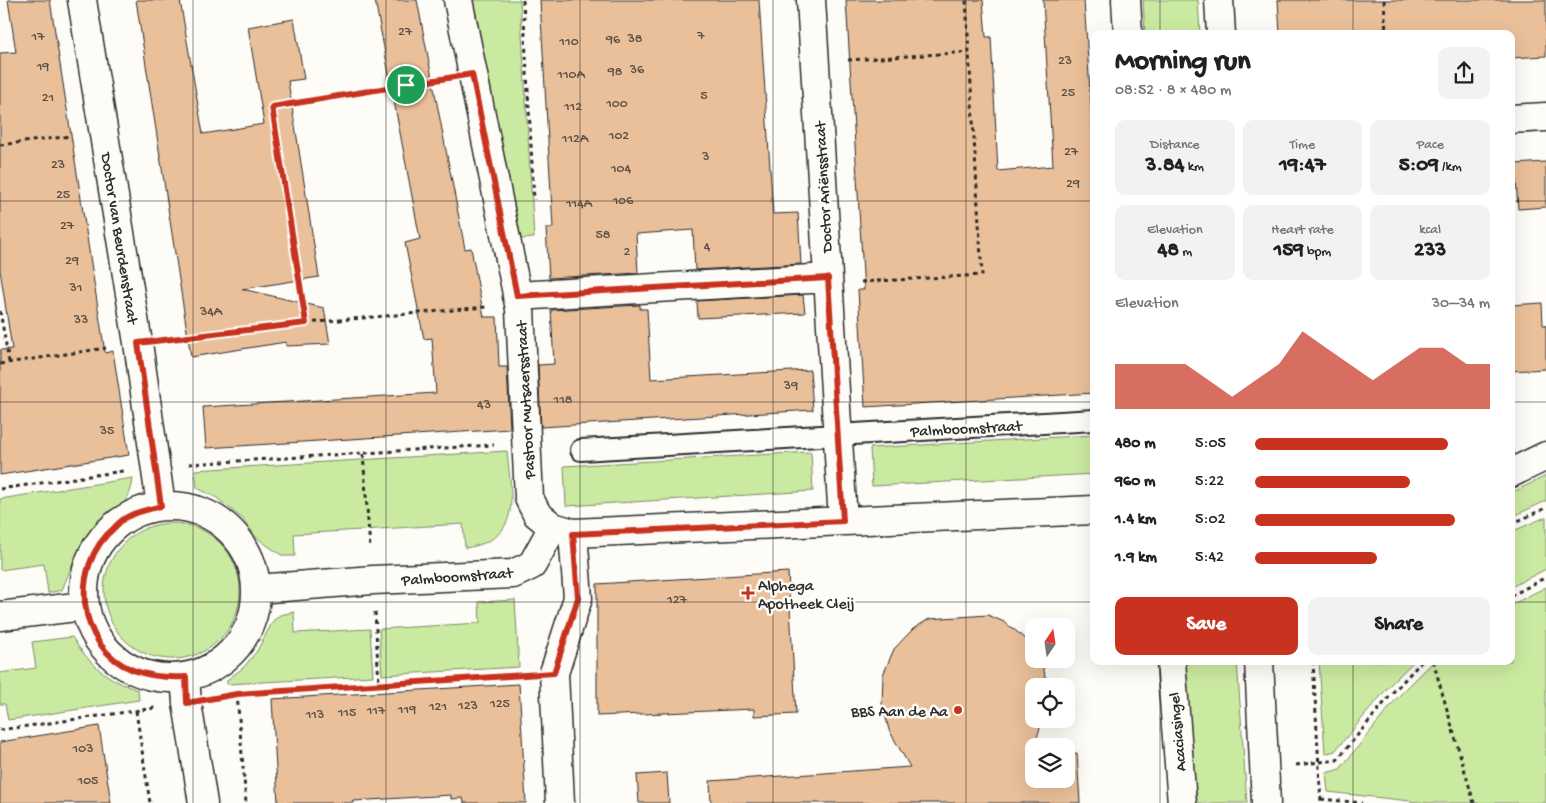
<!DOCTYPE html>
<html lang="en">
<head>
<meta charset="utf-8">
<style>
	:root { --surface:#fff; --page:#f2f2f2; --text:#202124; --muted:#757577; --accent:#c8321e }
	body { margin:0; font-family:"Gochi Hand",sans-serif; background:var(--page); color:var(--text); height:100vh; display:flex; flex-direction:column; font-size:19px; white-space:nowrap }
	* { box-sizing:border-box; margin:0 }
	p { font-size:16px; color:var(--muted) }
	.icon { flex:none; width:28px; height:28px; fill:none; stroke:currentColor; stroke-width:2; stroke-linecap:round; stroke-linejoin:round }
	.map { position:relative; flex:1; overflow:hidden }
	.drawer { position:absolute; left:1090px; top:30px; width:425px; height:635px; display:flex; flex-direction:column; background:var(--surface); border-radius:10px; box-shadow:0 5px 20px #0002 }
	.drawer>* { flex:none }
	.needle { width:32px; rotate:13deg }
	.fabs { position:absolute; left:1025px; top:618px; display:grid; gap:10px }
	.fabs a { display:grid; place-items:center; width:50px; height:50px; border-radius:10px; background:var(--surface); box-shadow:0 5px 20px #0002; font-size:25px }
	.pin { position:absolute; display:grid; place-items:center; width:42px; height:42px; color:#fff; margin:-21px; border:2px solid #fff; border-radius:50%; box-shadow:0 1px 5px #0007 }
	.round { display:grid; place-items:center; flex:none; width:52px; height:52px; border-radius:10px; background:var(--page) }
	.overview { display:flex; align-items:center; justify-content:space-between; height:85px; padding:0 25px }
	h1 { font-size:28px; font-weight:700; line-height:38px }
	.figures { display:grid; grid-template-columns:repeat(3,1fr); gap:8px; height:85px; padding:5px 25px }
	.figures div { display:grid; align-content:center; border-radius:10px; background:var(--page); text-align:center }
	.figures b { font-size:21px; font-weight:700 }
	.figures small { font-size:14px; font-weight:400 }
	.figures p { font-size:14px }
	.chart { height:140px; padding:10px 25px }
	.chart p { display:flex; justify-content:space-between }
	.chart svg { width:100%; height:90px; margin-top:5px; fill:var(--accent); opacity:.7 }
	.button { display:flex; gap:10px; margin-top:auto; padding:10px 25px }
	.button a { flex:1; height:58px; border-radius:10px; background:var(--accent); color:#fff; font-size:20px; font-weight:700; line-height:58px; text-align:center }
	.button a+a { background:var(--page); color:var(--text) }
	ul { padding:0 25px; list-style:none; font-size:16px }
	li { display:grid; grid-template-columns:80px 60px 1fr; align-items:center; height:38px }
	li i { height:12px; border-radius:6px; background:var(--accent) }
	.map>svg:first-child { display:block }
</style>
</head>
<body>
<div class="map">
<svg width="1546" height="803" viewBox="0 0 1546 803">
	<rect width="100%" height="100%" fill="#fdfcf7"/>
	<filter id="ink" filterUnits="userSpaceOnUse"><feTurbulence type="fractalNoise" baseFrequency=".02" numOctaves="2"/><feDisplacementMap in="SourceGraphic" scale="10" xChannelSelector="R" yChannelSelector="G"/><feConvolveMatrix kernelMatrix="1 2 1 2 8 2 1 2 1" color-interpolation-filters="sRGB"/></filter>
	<g filter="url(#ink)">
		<path fill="#cbeaa1" stroke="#7b8a66" d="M 473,0 L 520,0 L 534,238 L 520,239 Z
			M 1143,0 L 1198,0 L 1200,34 L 1145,34 Z
			M 1094,435 L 1094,474 L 872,486 L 870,448 Z
			M 507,451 C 511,496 524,539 465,548 L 463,524 L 294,534 L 295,556 L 283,556 L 268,546 L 256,537 L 243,519 L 217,498 L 197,488 L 195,470 Z
			M 811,452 L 813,491 L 566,506 L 564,466 Z
			M 1546,476 L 1546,501 L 1511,517 L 1511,493 Z
			M 133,478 C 130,511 107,511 90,534 C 77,551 70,570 62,590 L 48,593 L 44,564 L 0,570 L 0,499 Z
			M 1546,517 L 1546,569 L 1511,587 L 1511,532 Z
			M104 591a68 68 0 1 1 136 0a68 68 0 1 1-136 0Z
			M 1546,587 L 1546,803 L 1428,803 L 1328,792 L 1326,773 L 1340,769 L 1398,697 L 1434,661 L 1511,661 L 1511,605 Z
			M 515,600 L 519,667 L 382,675 L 379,629 L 480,623 L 479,602 Z
			M 294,612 L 295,633 L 370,629 L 373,676 L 227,684 L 227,680 L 244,667 L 257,651 L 273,621 L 280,615 Z
			M 72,637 C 89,664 107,680 138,690 L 139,700 L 8,720 L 5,704 L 0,704 L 0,673 L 36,668 L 32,642 Z
			M 1182,661 L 1237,661 L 1247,803 L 1190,803 Z
			M 1319,661 L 1414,661 L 1390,685 L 1335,751 L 1325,754 Z"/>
		<path fill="#eac09a" stroke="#2b2b2b" d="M 8,0 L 50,0 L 105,353 L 113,351 L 129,455 L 0,475 L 0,350 L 12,349 L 0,270 L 0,53 L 16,52 Z
			M 136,0 L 180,0 L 203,134 L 264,124 L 248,27 L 294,19 L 304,79 L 288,81 L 319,277 L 242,289 L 324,308 L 330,344 L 286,346 L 286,342 L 191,357 Z
			M 375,0 L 417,0 L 465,249 L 471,248 L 484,317 L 497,317 L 499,367 L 507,367 L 510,429 L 206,448 L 203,407 L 436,393 L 432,338 L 424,339 L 405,243 L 420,239 Z
			M 540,0 L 759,0 L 773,214 L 798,213 L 801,264 L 695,270 L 693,230 L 636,234 L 638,273 L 549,278 L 546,228 L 553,228 Z
			M 846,0 L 983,0 L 986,37 L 991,37 L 998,171 L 1053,166 L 1043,0 L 1084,0 L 1094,152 L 1094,393 L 865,407 L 858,290 L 864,290 Z
			M 1278,0 L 1546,0 L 1546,56 L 1511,58 L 1511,34 L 1280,34 Z
			M 1546,162 L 1546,207 L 1518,209 L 1515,164 Z
			M 803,295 L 805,313 L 698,318 L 697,301 Z
			M 1542,303 L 1543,325 L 1546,325 L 1546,369 L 1511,371 L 1511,305 Z
			M 640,305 L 640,309 L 647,309 L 651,379 L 810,370 L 813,410 L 541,427 L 538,365 L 554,364 L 551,310 Z
			M 788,572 L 796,714 L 754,716 L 754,709 L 597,716 L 597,584 Z
			M 988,615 L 1004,622 L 1025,638 L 1034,649 L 1034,659 L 1040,659 L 1044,671 L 1047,686 L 1034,686 L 1034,719 L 1043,719 L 1031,756 L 1034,755 L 1034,779 L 1066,779 L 1066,754 L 1077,753 L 1080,803 L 711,803 L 710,781 L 910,767 L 889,730 L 882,703 L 883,675 L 894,649 L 913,629 L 929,619 Z
			M 519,684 L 526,803 L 464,803 L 463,798 L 451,799 L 451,795 L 353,801 L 353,803 L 278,803 L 272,699 Z
			M 99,726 L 111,803 L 0,803 L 0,742 Z
			M 667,773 L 669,803 L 639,803 L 637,775 Z"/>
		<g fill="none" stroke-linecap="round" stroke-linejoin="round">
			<g stroke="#2b2b2b" stroke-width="24">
				<path id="service" d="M 581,450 L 1094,420"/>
			</g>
			<g stroke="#2b2b2b" stroke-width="31">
				<path id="pedestrian" d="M 554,673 L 578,598 L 573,533"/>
			</g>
			<g stroke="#2b2b2b" stroke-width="31">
				<path id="minor" d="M 82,0 L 138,343 L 161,506
					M 458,0 L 520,309 L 529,498 L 537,514 L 553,527
					M 811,0 L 843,521
					M 1126,0 L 1128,34
					M 1511,119 L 1546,117
					M 517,296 L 828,278
					M 1511,473 L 1546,456
					M84 592a86 86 0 1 1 172 0a86 86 0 1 1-172 0Z
					M 257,589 L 373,580 L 513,574 L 532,565 L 553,527 L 573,533 L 1094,510
					M 0,616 L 84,606
					M 1171,661 L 1182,803
					M 554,673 L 560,803
					M 185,677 L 187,703 L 203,803"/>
			</g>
			<g stroke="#2b2b2b" stroke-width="31">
				<path id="tertiary" d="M 1219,0 L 1221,34
					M 1259,661 L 1266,803"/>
			</g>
			<path stroke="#2b2b2b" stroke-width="3" stroke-dasharray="4 4" stroke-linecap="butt" d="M 523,0 L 534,200
				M 1384,0 L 1386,34
				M 848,60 L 970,52
				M 0,145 L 71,136
				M 861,282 L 982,275 L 966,0
				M 0,311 L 9,362
				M 306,323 L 272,107 L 440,79
				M 171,339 L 306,323 L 486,307
				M 0,364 L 106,348
				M 363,454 L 370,548
				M 189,464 L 494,445
				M 0,489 L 123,471
				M 1511,524 L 1546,508
				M 1511,596 L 1546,577
				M 375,612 L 379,684
				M 1313,661 L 1321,803
				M 1433,661 L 1474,803
				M 237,694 L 246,803
				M 218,698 L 237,694 L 521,675
				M 136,711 L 150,803
				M 0,730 L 155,708
				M 1296,765 L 1337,760 L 1394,691 L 1422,661
				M 1321,799 L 1362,803"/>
			<use href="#service" stroke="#fdfcf7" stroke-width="20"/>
			<use href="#pedestrian" stroke="#fdfcf7" stroke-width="28"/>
			<use href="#minor" stroke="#fdfcf7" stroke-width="28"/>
			<use href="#tertiary" stroke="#fdfcf7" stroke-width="28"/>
		</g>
	</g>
	<g fill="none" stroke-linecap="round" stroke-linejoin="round" filter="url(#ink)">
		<g stroke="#fff" stroke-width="10">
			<path id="route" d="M 472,74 L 517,296 L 828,278 L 843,521 L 573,534 L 578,598 L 554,673 L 237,694 L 187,703 L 186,677 C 167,678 151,677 133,670 C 76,647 69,566 114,528 C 118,524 123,518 129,516 C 138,511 151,509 161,506 L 138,343 L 306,323 L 272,107 Z"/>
		</g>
		<use href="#route" stroke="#c8321e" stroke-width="6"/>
	</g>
	<path fill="none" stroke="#2b2b2b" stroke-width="1" stroke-opacity="0.55" d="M 193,0 L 193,803M 386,0 L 386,803M 580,0 L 580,803M 773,0 L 773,803M 966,0 L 966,803M 1160,0 L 1160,34M 1353,0 L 1353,34M 0,201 L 1094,201M 1511,201 L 1546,201M 0,402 L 1094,402M 1511,402 L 1546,402M 0,602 L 1094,602M 1511,602 L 1546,602M 1160,661 L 1160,803M 1353,661 L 1353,803"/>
	<g fill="#c8321e" stroke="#fdfcf7" stroke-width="2">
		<path d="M745.5 585.5h5v5h5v5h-5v5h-5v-5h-5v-5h5z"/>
		<circle cx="958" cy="710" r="5"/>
	</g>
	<g text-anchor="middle" stroke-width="5" stroke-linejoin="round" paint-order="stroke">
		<g font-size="14" fill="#5b5047">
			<text x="405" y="35">27</text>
			<text x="701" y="39">7</text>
			<text x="38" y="40">17</text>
			<text x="635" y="42">38</text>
			<text x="613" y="43">96</text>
			<text x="569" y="45">110</text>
			<text x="1065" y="64">23</text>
			<text x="43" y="70">19</text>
			<text x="637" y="73">36</text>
			<text x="615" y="75">98</text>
			<text x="571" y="78">110A</text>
			<text x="1068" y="96">25</text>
			<text x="704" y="99">5</text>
			<text x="48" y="101">21</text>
			<text x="617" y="107">100</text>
			<text x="573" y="110">112</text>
			<text x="619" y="139">102</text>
			<text x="575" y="142">112A</text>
			<text x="1071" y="155">27</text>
			<text x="706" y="160">3</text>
			<text x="58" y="168">23</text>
			<text x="621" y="172">104</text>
			<text x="1073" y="187">29</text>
			<text x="63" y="198">25</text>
			<text x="623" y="204">106</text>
			<text x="579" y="207">114A</text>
			<text x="67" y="229">27</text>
			<text x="603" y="238">58</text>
			<text x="707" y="250">4</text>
			<text x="627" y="255">2</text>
			<text x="72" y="264">29</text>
			<text x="76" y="291">31</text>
			<text x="211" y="315">34A</text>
			<text x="81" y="323">33</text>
			<text x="791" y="389">39</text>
			<text x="563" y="403">118</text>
			<text x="484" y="408">43</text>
			<text x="107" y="434">35</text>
			<text x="677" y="603">127</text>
			<text x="500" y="707">125</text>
			<text x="468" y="709">123</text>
			<text x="438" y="710">121</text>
			<text x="407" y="713">119</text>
			<text x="376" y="714">117</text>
			<text x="347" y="716">115</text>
			<text x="315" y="718">113</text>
			<text x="83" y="752">103</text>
			<text x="88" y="784">105</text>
		</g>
		<g font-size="16" fill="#2b2b2b" stroke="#fdfcf7">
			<text transform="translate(822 187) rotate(-93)" y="6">Doctor Ariënsstraat</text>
			<text transform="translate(121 238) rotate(81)" y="6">Doctor van Beurdenstraat</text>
			<text transform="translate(524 400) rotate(-93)" y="6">Pastoor Mutsaersstraat</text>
			<text transform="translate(966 427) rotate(-3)" y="6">Palmboomstraat</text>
			<text transform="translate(457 575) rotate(-4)" y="6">Palmboomstraat</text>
			<text transform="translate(1176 732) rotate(-95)" y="6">Acaciasingel</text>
		</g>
		<g font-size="16" fill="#2b2b2b" stroke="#fdfcf7" text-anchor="start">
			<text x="758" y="590">Alphega<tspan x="758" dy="18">Apotheek Cleij</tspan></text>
			<text x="948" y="716" text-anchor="end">BBS Aan de Aa</text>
		</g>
	</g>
</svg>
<div class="fabs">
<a><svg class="needle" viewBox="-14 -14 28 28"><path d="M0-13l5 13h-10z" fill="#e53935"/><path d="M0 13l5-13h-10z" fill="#757577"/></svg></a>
<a><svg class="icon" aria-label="locate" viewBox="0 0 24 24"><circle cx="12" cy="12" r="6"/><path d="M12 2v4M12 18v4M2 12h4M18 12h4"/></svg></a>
<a><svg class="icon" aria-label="layers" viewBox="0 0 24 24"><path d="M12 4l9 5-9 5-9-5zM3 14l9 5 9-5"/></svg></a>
</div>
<div class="pin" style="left:406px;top:85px;background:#1e9e55"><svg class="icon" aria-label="arrive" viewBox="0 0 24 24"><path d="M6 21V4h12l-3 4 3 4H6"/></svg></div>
<section class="drawer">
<div class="overview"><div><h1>Morning run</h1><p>08:52 · 8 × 480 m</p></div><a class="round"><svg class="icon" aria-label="share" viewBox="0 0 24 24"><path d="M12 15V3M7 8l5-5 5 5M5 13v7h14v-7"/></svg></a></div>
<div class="figures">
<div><p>Distance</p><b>3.84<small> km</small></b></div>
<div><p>Time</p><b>19:47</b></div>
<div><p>Pace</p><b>5:09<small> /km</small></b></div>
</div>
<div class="figures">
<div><p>Elevation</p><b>48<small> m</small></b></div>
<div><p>Heart rate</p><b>159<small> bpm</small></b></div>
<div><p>kcal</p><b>233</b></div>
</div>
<div class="chart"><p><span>Elevation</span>30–34 m</p>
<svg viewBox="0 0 160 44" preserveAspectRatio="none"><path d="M0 44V22L10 22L20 22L30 22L40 30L50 38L60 30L70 22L80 6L90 14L100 22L110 30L120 22L130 14L140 14L150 22L160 22V44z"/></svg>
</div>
<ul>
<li><b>480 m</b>5:05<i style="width:82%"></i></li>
<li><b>960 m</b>5:22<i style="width:66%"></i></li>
<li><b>1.4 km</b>5:02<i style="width:85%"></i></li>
<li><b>1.9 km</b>5:42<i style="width:52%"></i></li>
</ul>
<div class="button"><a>Save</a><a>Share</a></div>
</section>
</div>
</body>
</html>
